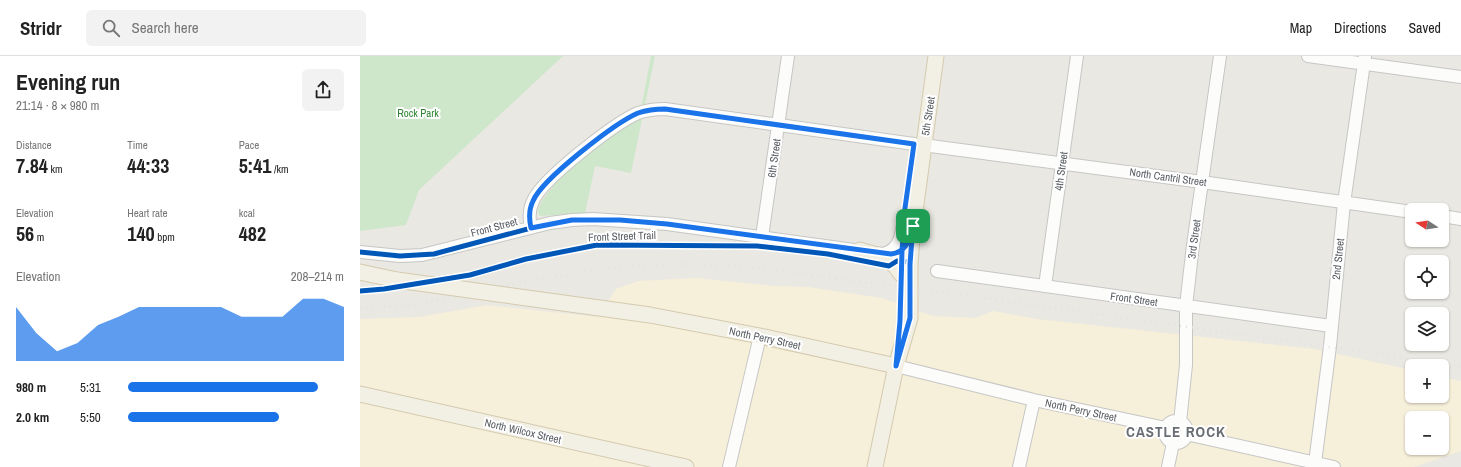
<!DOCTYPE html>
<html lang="en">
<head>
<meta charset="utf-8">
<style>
	:root { --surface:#fff; --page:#f2f2f2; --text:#222; --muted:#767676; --line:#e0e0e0; --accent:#1a73e8 }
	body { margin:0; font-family:"Archivo Narrow",sans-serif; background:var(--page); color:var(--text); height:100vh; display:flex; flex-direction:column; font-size:15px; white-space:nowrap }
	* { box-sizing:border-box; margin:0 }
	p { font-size:13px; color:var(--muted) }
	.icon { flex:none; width:22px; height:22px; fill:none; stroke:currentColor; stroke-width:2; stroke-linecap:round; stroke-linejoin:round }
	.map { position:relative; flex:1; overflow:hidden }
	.sheet { display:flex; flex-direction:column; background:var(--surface); width:360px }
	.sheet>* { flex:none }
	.needle { width:26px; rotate:282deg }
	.controls { position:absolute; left:1045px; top:147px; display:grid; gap:8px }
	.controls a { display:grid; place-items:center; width:44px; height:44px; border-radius:6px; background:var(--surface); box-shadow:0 1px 3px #0004; font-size:20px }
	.pin { position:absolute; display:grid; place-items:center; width:34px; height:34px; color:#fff; margin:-17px; border-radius:8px; box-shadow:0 2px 6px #0006 }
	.round { display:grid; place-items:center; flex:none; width:42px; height:42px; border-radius:6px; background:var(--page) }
	.headline { display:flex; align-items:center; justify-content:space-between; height:68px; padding:0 16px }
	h1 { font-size:22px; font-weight:700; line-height:30px }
	.figures { display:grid; grid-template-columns:repeat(3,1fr); gap:6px; height:68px; padding:4px 16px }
	.figures div { display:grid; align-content:center }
	.figures b { font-size:20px; font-weight:700 }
	.figures small { font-size:11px; font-weight:400 }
	.figures p { font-size:11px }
	.chart { height:112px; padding:8px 16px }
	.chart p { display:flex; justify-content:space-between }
	.chart svg { width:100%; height:72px; margin-top:4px; fill:var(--accent); opacity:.7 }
	ul { padding:0 16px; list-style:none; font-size:13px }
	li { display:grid; grid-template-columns:64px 48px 1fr; align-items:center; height:30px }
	li i { height:10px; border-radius:5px; background:var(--accent) }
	header { display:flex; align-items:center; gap:24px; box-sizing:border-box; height:56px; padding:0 20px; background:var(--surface); border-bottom:1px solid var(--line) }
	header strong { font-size:19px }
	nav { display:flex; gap:22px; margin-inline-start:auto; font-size:14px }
	.search { width:280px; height:36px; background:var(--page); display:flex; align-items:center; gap:10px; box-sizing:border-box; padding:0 14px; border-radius:6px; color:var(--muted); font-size:15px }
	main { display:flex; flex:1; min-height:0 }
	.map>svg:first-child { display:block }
</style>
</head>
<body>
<header>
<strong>Stridr</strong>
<div class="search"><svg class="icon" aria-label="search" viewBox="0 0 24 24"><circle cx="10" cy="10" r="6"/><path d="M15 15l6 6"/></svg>Search here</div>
<nav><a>Map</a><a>Directions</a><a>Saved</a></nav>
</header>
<main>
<section class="sheet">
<div class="headline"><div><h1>Evening run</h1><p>21:14 · 8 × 980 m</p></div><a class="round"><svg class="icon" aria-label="share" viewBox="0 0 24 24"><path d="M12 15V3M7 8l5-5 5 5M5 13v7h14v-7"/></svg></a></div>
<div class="figures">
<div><p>Distance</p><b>7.84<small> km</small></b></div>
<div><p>Time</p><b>44:33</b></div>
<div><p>Pace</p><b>5:41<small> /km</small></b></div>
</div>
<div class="figures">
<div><p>Elevation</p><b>56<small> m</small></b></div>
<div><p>Heart rate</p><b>140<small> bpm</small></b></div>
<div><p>kcal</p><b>482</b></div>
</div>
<div class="chart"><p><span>Elevation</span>208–214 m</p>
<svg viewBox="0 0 160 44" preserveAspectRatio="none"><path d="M0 44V11L10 27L20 38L30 33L40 22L50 17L60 11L70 11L80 11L90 11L100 11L110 17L120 17L130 17L140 6L150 6L160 11V44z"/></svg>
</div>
<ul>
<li><b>980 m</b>5:31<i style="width:88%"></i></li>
<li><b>2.0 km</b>5:50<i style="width:70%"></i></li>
</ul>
</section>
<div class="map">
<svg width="1101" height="411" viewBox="0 0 1101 411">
	<rect width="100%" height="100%" fill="#eae8e2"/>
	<path fill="#f6efd9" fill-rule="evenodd" d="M 336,222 L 414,230 L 448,231 L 522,242 L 573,260 L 616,262 L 633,255 L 677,263 L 954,293 L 1052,314 L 1052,340 L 1082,340 L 1082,321 L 1101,325 L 1101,395 L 1054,411 L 0,411 L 0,263 L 60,261 L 127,249 L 238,261 L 256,233 L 278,225 ZM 1052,362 L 1082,362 L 1082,392 L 1052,392 Z"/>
	<path fill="#cee7cb" d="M 0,0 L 203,0 L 59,134 L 46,169 L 0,175 Z
		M 291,0 L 295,0 L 271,117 L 235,110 L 225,157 L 180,160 L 178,157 C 177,138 235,90 252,78 C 260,73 270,68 279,63 Z"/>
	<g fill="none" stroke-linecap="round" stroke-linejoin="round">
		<g stroke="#c6c6c5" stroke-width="14">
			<path id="minor" d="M 948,0 L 1101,21
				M 563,89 L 842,126 L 1052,156
				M 1082,160 L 1101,163
				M 171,172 C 169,163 169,153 173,145 C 182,123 255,67 278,57 C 287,54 295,53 305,53 L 554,88
				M 402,181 L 428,0
				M 0,196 L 40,200 L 62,199 L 190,167 L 212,164 L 233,163 L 307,168 L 523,198 L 542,195 L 548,187 L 550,179
				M 526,197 C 541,192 542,175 544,162
				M 577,215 L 971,270
				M 685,230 L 717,0
				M 536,310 L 674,344 L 806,372
				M805 376a11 11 0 1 1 22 0a11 11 0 1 1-22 0Z
				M 820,366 L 826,309 L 826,250 L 833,189 L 860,0
				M 826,378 L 974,411
				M 955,407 L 970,290 L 984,147 L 1005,0
				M 369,411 L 400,280
				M 659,411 L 674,344
				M 808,411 L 813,387"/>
		</g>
		<g stroke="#d4caae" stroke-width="17">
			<path id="major" d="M 500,194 C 518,200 531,201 541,218
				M 0,216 L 37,224
				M 290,259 L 400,280 L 536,310
				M 0,338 L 326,411
				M 515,411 L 536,310 L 550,262 L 550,208 L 553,170 L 576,0"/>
		</g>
		<use href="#minor" stroke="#fcfcfb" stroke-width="12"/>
		<use href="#major" stroke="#f2f0e5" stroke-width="15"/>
		<path stroke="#e2e2e1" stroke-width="2.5" stroke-dasharray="1 5" stroke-linecap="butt" d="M 0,253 L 58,248 L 178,223 L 264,210 L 322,208 L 381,210 L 639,244 L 1101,310"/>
		<g stroke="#d4caae" stroke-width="17" stroke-linecap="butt">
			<path id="major-bridge" d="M 37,224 L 290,259"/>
		</g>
		<use href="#major-bridge" stroke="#f2f0e5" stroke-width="15"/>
		<g stroke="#fff" stroke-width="8">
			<path id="cycleway" d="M 0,196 L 40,200 L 74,198 L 190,167 L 224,163 L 285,166 L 531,198 C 547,195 549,184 553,170
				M 0,235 L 24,233 L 110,219 L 166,203 L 237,189 L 397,190 L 468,198 L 529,210 L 537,205 L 550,206"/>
		</g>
		<use href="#cycleway" stroke="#0057b8" stroke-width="5"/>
	</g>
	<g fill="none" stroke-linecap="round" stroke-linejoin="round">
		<g stroke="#fff" stroke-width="8">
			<path id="route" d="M 553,170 C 549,184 547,196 531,198 L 307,168 L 260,164 L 212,164 L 171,172 C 169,163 169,153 173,145 C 182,123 255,67 278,57 C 287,54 295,53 305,53 L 554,88 L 545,152 L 542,195 L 540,265 L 536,310 L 550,262 L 550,208 L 553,170"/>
		</g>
		<use href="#route" stroke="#1a73e8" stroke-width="5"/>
	</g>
	<g text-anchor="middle" stroke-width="4" stroke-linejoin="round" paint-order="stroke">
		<g font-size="11" fill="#2d8532" stroke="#fff">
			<text x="58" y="61">Rock Park</text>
		</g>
		<g font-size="11" fill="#585c62" stroke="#fff">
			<text transform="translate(568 60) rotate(-81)" y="4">5th Street</text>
			<text transform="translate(414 102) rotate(-82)" y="4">6th Street</text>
			<text transform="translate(701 115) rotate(-82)" y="4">4th Street</text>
			<text transform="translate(808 121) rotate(8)" y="4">North Cantril Street</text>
			<text transform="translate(134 171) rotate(-15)" y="4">Front Street</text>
			<text transform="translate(262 180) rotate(-2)" y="4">Front Street Trail</text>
			<text transform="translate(834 183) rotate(-82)" y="4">3rd Street</text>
			<text transform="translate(978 203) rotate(-84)" y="4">2nd Street</text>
			<text transform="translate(774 243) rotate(8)" y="4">Front Street</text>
			<text transform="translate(405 282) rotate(12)" y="4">North Perry Street</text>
			<text transform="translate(721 354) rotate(12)" y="4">North Perry Street</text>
			<text transform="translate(163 375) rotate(13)" y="4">North Wilcox Street</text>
		</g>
		<g font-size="15" font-weight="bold" letter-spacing="1" fill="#696e74" stroke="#fff">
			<text x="816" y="381">CASTLE ROCK</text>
		</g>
	</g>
</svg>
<div class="controls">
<a><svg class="needle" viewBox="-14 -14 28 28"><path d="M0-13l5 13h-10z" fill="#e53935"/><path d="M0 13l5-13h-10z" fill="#767676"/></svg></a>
<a><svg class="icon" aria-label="locate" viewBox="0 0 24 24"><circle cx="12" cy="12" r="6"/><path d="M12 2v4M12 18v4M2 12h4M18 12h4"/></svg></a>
<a><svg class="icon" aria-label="layers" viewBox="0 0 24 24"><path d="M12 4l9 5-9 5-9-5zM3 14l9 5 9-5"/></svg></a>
<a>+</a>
<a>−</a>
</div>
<div class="pin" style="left:553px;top:170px;background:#1e9e55"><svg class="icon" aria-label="arrive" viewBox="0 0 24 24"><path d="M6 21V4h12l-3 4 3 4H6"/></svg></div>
</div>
</main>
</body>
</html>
